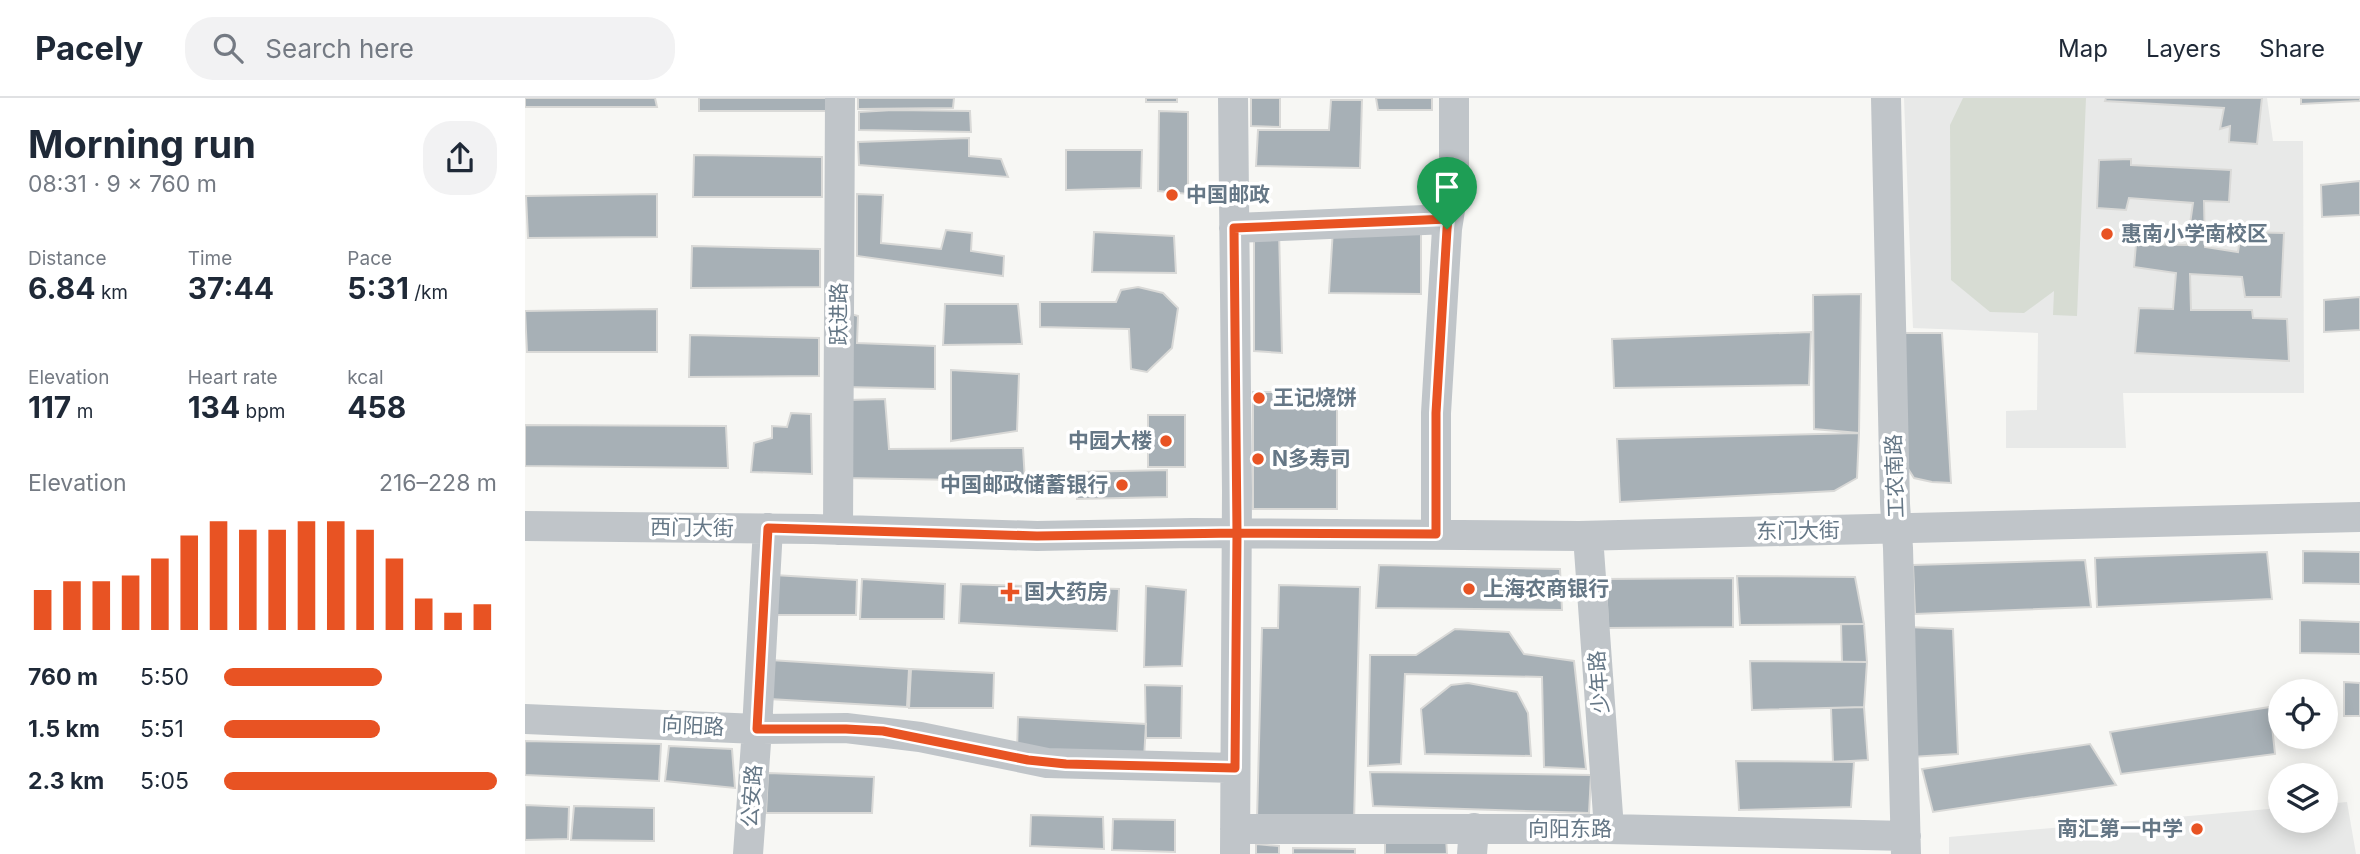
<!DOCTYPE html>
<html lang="en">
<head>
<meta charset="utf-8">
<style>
	:root { --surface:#fff; --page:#f2f2f3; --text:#1f2937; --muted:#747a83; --line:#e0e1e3; --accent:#e85323 }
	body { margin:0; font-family:Inter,"Noto Sans SC",sans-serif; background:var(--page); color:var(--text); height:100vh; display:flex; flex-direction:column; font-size:26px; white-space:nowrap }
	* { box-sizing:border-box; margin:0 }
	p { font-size:23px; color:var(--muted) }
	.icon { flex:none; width:38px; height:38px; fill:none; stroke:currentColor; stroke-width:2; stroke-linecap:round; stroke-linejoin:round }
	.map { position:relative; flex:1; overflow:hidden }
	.details { display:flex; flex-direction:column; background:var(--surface); width:525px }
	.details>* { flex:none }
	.fabs { position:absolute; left:1743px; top:581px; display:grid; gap:14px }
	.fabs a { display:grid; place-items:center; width:70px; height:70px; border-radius:50%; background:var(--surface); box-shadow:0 4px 18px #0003; font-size:35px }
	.pin { position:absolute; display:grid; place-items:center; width:60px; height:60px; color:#fff; margin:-72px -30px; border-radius:50% 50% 50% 0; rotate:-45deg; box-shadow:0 0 7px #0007 }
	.pin .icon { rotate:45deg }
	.round { display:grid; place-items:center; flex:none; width:74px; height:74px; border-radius:28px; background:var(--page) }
	.head { display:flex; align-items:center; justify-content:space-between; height:119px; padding:0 28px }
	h1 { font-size:38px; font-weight:700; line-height:52px }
	.stats { display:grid; grid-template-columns:repeat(3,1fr); gap:10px; height:119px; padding:7px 28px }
	.stats div { display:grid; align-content:center }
	.stats b { font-size:30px; font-weight:700 }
	.stats small { font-size:19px; font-weight:400 }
	.stats p { font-size:19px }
	.chart { height:196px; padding:14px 28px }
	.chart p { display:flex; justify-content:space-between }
	.chart svg { width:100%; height:126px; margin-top:7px; stroke:var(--accent); stroke-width:6 }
	ul { padding:0 28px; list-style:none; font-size:23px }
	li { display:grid; grid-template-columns:112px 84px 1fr; align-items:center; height:52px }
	li i { height:18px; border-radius:9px; background:var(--accent) }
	header { display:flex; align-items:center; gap:42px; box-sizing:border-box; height:98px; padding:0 35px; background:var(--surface); border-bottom:2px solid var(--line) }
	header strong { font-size:33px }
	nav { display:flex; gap:38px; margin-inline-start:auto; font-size:24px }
	.search { width:490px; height:63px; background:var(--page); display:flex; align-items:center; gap:18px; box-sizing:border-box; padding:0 24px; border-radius:28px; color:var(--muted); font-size:26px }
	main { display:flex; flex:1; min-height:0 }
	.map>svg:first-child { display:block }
</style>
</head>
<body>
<header>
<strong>Pacely</strong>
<div class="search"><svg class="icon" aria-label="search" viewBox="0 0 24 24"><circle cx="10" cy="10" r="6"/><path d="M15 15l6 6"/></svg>Search here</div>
<nav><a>Map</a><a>Layers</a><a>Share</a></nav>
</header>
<main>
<section class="details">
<div class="head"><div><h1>Morning run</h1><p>08:31 · 9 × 760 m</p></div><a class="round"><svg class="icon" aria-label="share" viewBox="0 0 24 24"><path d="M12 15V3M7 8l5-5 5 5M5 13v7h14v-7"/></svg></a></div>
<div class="stats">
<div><p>Distance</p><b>6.84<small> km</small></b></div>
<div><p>Time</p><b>37:44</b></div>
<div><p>Pace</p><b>5:31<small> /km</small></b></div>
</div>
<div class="stats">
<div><p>Elevation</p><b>117<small> m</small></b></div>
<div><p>Heart rate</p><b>134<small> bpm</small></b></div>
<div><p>kcal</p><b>458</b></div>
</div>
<div class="chart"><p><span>Elevation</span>216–228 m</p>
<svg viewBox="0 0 160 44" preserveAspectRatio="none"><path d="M5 44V30M15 44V27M25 44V27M35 44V25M45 44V19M55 44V11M65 44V6M75 44V9M85 44V9M95 44V6M105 44V6M115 44V9M125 44V19M135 44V33M145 44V38M155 44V35"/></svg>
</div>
<ul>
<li><b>760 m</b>5:50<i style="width:58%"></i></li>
<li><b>1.5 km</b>5:51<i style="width:57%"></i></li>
<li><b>2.3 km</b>5:05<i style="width:100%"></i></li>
</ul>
</section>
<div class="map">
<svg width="1835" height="756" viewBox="0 0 1835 756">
	<rect width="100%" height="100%" fill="#f7f7f4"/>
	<path fill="#e8e9e8" d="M 1379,0 L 1742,0 L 1748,43 L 1778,43 L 1779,295 L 1598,295 L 1601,350 L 1481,350 L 1481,313 L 1512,312 L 1513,235 L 1388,230 Z
		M 1822,704 L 1831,756 L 1424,756 L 1424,739 L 1755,710 L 1755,723 L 1801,723 L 1801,706 Z"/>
	<path fill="#d7dcd3" d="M 1438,0 L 1561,0 L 1552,218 L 1528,217 L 1529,193 L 1499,215 L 1465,214 L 1426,182 L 1425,27 Z"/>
	<path fill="#a7b0b6" stroke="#d9d9d7" stroke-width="2" d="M 0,0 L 130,0 L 132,9 L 0,9 Z
		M 174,0 L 303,0 L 303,13 L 174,13 Z
		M 333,0 L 429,0 L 428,10 L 333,11 Z
		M 621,0 L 652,0 L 652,4 L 621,4 Z
		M 726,0 L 755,0 L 755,29 L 726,28 Z
		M 851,0 L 907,0 L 907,12 L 853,12 Z
		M 1581,0 L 1737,0 L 1732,46 L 1704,44 L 1705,28 L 1695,31 L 1699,10 L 1580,3 Z
		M 1776,0 L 1835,0 L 1835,3 L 1776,6 Z
		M 806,2 L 837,2 L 835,70 L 731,68 L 733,32 L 804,32 Z
		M 368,12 L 445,13 L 446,34 L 334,32 L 334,14 Z
		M 634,13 L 663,14 L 663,96 L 633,93 Z
		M 444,40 L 444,58 L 476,61 L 483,79 L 334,67 L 333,44 Z
		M 541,52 L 617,52 L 616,90 L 541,92 Z
		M 169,57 L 297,59 L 297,99 L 168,99 Z
		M 1606,61 L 1606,67 L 1706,72 L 1704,104 L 1679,103 L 1680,149 L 1713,154 L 1716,134 L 1759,135 L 1756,199 L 1720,199 L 1717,179 L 1665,176 L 1666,212 L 1727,212 L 1728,220 L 1762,221 L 1764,263 L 1610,255 L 1614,210 L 1648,211 L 1651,175 L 1609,169 L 1611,146 L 1662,147 L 1668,105 L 1604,100 L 1601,112 L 1572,110 L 1574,62 Z
		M 1835,83 L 1835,117 L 1797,119 L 1796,87 Z
		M 132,96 L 132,139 L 3,140 L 1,98 Z
		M 332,96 L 358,97 L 356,145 L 416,151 L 421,132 L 447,135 L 446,153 L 479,158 L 478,178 L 332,158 Z
		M 808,131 L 896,132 L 896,196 L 804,195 Z
		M 754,132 L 757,255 L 729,253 L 729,133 Z
		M 569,134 L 649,138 L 651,175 L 567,174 Z
		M 167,148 L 295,151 L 295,189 L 166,190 Z
		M 613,189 L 638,195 L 653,210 L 647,250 L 622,274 L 606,271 L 604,231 L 515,229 L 515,204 L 591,204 L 596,192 Z
		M 1336,196 L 1334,335 L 1289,331 L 1288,197 Z
		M 1835,199 L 1835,232 L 1799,234 L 1799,202 Z
		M 420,206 L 493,206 L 497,246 L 418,247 Z
		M 132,211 L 132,254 L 2,254 L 0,213 Z
		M 319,214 L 333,218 L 332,245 L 410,248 L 410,291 L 320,289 Z
		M 1286,234 L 1284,287 L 1089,290 L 1087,241 Z
		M 1375,235 L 1417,235 L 1426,385 L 1407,384 L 1389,380 L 1378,363 Z
		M 165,237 L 294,240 L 294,278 L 164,279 Z
		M 426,272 L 494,276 L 492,333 L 426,343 Z
		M 728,294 L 812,294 L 812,411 L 728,411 Z
		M 360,301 L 364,351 L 498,350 L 500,383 L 319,380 L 323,302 Z
		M 266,315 L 286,316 L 287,376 L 226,374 L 229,345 L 247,340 L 247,328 L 262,329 Z
		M 623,317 L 660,317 L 660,369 L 623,369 Z
		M 0,327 L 201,328 L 203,370 L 0,368 Z
		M 1334,335 L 1332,380 L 1309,393 L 1095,404 L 1092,341 Z
		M 642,372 L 642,399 L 552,401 L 551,374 Z
		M 1778,453 L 1835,454 L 1835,486 L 1778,485 Z
		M 1742,454 L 1747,501 L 1572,509 L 1570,460 Z
		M 1560,462 L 1566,509 L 1390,516 L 1388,467 Z
		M 854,467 L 1035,471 L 1037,512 L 851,510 Z
		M 249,477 L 332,482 L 331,517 L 247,517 Z
		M 1212,478 L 1330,479 L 1339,526 L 1215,527 Z
		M 1208,480 L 1208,529 L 1083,530 L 1081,481 Z
		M 337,481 L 420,486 L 419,521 L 335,521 Z
		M 436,486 L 594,491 L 592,533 L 434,525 Z
		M 754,487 L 835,489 L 829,724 L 732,721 L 737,530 L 753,530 Z
		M 621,488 L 661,492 L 657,568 L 619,569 Z
		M 1775,522 L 1835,524 L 1835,556 L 1775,555 Z
		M 1316,526 L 1339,526 L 1342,564 L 1317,564 Z
		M 1383,529 L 1428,531 L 1433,656 L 1386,659 Z
		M 930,531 L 984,534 L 999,556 L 1049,563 L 1061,671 L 1019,669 L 1017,579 L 880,576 L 876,666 L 843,668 L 845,557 L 891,557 Z
		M 245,562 L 384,571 L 382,609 L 244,601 Z
		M 1225,563 L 1342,564 L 1339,609 L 1227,612 Z
		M 386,571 L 469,575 L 468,610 L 384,610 Z
		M 1819,584 L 1835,585 L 1835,618 L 1819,618 Z
		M 943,585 L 992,594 L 1003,615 L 1006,658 L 900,656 L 896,611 L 926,587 Z
		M 620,587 L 657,588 L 656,640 L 621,640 Z
		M 1339,609 L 1343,662 L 1308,664 L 1306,610 Z
		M 1745,609 L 1750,656 L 1596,676 L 1585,634 Z
		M 493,619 L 621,626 L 619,661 L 492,653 Z
		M 0,643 L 136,646 L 134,683 L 0,677 Z
		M 1565,646 L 1591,687 L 1408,714 L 1397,671 Z
		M 144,648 L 207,651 L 210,690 L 140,683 Z
		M 1211,663 L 1329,664 L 1326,709 L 1214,712 Z
		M 845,674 L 1066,677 L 1064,715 L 848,708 Z
		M 243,675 L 349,679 L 347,715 L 241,715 Z
		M 0,707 L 44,709 L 43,741 L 0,742 Z
		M 49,708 L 129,710 L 129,743 L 46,742 Z
		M 506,717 L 578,719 L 579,751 L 505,748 Z
		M 588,721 L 650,722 L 650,754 L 587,752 Z
		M 860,738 L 921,739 L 922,756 L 860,756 Z
		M 731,746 L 754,748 L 754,756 L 731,756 Z
		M 768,750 L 830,751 L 830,756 L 768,756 Z"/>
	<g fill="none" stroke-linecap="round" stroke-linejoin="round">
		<path stroke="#c0c5c9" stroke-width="30" d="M 708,0 L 712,393 L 710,756
			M 1361,0 L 1370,406 L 1373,450 L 1381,756
			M 709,130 L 923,121
			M 0,428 L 288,431 L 512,438 L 667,435 L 1054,438 L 1835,419
			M 313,432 L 315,0
			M 911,436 L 911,315 L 922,131 L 929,87 L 929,0
			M 1063,438 L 1084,731
			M 0,621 L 232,631 L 321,630 L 395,639 L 522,665 L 710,670
			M 710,731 L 1084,731 L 1381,738
			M 223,756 L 232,631 L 243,430
			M 947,756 L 949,730"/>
	</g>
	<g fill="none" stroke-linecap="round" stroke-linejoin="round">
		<g stroke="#fff" stroke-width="14">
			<path id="route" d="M 922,131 L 911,315 L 911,436 L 712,435 L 710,670 L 541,666 L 503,662 L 358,633 L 321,631 L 232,631 L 243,430 L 512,438 L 712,435 L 709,130 L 923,121 L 922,131"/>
		</g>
		<use href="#route" stroke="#e85323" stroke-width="9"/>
	</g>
	<g fill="#e85323" stroke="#fff" stroke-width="2.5">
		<circle cx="647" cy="97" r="7"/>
		<circle cx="1582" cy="136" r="7"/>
		<circle cx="734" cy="300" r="7"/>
		<circle cx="641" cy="343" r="7"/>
		<circle cx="733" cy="361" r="7"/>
		<circle cx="597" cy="387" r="7"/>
		<circle cx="944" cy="491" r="7"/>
		<path d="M481.5 483.5h7v7h7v7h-7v7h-7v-7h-7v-7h7z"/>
		<circle cx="1672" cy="731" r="7"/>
	</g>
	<g text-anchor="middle" stroke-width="7" stroke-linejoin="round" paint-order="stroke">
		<g font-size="21" font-weight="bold" fill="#657786" stroke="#fff" text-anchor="start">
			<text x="661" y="104">中国邮政</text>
			<text x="1596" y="143">惠南小学南校区</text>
			<text x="748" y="307">王记烧饼</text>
			<text x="627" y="350" text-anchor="end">中园大楼</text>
			<text x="747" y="368">N多寿司</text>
			<text x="583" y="394" text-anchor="end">中国邮政储蓄银行</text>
			<text x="958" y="498">上海农商银行</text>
			<text x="499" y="501">国大药房</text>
			<text x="1658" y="738" text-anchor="end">南汇第一中学</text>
		</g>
		<g font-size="21" fill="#657786" stroke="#fff">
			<text transform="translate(314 216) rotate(-90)" y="7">跃进路</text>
			<text transform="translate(1370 378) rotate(-92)" y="7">工农南路</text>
			<text transform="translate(167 430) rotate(1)" y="7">西门大街</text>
			<text transform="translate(1273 433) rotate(-1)" y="7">东门大街</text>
			<text transform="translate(1074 584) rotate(-94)" y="7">少年路</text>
			<text transform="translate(168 628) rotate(3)" y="7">向阳路</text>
			<text transform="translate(227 698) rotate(-86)" y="7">公安路</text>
			<text x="1045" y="738">向阳东路</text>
		</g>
	</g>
</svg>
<div class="fabs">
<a><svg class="icon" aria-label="locate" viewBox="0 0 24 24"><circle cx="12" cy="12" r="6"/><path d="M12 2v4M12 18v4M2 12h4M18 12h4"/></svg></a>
<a><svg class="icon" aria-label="layers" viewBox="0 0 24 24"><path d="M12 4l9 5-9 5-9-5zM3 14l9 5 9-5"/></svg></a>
</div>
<div class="pin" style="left:922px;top:131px;background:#1e9e55"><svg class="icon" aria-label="arrive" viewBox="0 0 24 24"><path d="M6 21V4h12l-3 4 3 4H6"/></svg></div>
</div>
</main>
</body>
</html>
